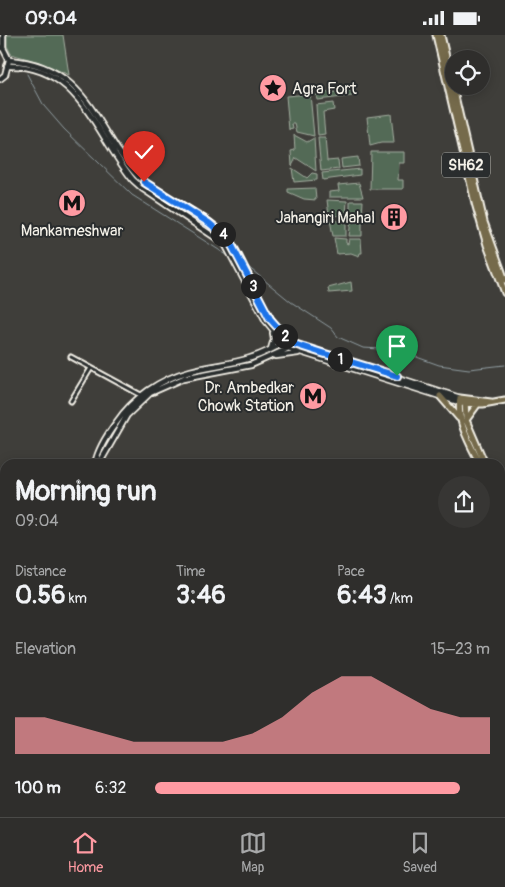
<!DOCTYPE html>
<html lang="en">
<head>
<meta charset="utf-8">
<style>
	:root { --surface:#2f2e2c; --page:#373634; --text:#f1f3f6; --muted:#a7a8a9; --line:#4a4a48; --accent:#ff9aa2 }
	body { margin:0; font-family:Pangolin,sans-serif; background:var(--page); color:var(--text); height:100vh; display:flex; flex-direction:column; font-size:19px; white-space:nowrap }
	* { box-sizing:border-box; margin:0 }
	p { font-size:16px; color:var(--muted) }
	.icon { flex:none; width:28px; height:28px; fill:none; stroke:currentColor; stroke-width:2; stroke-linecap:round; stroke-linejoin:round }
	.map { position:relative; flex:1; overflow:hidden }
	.details { position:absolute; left:0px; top:424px; width:505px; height:359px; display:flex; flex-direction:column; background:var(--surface); border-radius:15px 15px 0 0; box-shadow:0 2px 12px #0003,0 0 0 1px var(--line) }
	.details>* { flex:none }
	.controls { position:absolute; left:445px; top:15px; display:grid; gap:10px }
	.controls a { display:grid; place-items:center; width:45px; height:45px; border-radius:50%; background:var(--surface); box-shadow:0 2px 12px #0003,0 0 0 1px var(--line); font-size:25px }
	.pin { position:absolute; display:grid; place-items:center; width:42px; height:42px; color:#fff; margin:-51px -21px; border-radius:50% 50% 50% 0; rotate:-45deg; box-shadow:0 0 5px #0007 }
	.pin .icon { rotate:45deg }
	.km { position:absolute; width:25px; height:25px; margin:-12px; border-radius:50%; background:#222; color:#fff; font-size:14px; line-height:25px; text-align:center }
	.round { display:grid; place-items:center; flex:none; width:52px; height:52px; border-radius:26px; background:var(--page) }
	.overview { display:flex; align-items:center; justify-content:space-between; height:85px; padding:0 15px }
	h1 { font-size:28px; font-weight:800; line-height:38px }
	.metrics { display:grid; grid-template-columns:repeat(3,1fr); gap:8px; height:85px; padding:5px 15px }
	.metrics div { display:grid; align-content:center }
	.metrics b { font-size:25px; font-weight:800 }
	.metrics small { font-size:14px; font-weight:400 }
	.metrics p { font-size:14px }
	.chart { height:140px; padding:10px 15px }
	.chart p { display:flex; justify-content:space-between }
	.chart svg { width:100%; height:90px; margin-top:5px; fill:var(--accent); opacity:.7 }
	ul { padding:0 15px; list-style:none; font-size:16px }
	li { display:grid; grid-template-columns:80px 60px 1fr; align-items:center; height:38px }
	li i { height:12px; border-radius:6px; background:var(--accent) }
	.status { display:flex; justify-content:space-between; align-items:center; height:35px; padding:0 25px; background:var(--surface); direction:ltr }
	.status svg { height:14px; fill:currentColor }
	.dock { display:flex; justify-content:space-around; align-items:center; height:70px; border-top:1px solid var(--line); background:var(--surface); font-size:14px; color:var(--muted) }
	.dock a { display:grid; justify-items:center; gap:2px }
	.dock .active { color:var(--accent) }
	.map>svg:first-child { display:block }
</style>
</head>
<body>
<div class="status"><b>09:04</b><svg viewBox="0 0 49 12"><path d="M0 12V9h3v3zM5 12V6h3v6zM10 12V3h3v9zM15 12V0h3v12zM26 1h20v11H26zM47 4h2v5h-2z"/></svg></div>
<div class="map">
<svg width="505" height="782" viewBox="0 0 505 782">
	<rect width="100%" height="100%" fill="#3f3e3a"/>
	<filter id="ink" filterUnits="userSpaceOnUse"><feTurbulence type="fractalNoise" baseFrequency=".02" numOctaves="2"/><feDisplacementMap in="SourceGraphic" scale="10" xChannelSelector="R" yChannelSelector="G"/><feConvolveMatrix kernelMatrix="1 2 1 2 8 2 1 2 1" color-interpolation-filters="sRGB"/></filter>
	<g filter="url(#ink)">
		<path fill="#536a57" stroke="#a4aea0" d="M 7,0 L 63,0 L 69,40 L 39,27 L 11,19 L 7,11 Z
			M 352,55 L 352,61 L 317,65 L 316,59 Z
			M 310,59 L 314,101 L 297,97 L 295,89 L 292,89 L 293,94 L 289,95 L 286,61 Z
			M 333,68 L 334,75 L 323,77 L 325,100 L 318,101 L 316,70 Z
			M 391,79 L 394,108 L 381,108 L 370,111 L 367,82 Z
			M 294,100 L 307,107 L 314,103 L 316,136 L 296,123 L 292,131 L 291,116 L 295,115 Z
			M 318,103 L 325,103 L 327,126 L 338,125 L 339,134 L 321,136 Z
			M 371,117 L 404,117 L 404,128 L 399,128 L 398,145 L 403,145 L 403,154 L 370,154 Z
			M 358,122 L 359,131 L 342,133 L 341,124 Z
			M 292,133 L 307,143 L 312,138 L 317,139 L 317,145 L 294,147 Z
			M 360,134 L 360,140 L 323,145 L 322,138 Z
			M 359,148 L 363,162 L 329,162 L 329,157 L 339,156 L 338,150 Z
			M 315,153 L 316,165 L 304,164 L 288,157 L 288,154 Z
			M 327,165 L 347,166 L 346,180 L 329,181 Z
			M 350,166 L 363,166 L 362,182 L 350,180 Z
			M 330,185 L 346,187 L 346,201 L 333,201 Z
			M 351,185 L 362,185 L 362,201 L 349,201 Z
			M 334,203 L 346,204 L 346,208 L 348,209 L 349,204 L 361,204 L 362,218 L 360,218 L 359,221 L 351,218 L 337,219 Z
			M 351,247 L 352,256 L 329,258 L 328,253 Z"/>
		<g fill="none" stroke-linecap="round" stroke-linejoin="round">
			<path stroke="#909da1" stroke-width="1" d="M 27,39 L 44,71 L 64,94 L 132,160 L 230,222
				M 247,231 L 291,267 L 331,293 L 338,302 L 363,313 L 397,315 L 439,330 L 469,334 L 505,330"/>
			<g stroke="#f4f1e8" stroke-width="7">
				<path id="street" d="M 71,322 L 141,360
					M 71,366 L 91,333
					M 0,762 L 5,769
					M 11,778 L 13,782
					M 254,778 L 265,782
					M 386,778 L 386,782
					M 449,778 L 451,782
					M 5,782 L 8,778
					M 241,782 L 242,778
					M 296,782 L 297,778
					M 330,782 L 330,778
					M 360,782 L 361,778"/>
			</g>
			<g stroke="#f4f1e8" stroke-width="8">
				<path id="secondary" d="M 0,13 L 3,13 L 9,25 L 5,40 L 0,44
					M 3,13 L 3,0
					M 9,25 C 71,29 88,68 117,114 C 125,125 133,138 143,146 C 167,164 215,184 231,207 C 253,240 260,284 294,309 L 460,363
					M 7,31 C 78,28 95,98 133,145 L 143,154 L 225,209 L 266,286 L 288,313 L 459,367
					M 271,314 L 274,304 L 273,298
					M 276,321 L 298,318
					M 95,429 C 98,414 107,400 116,388 C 133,363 160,344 190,336 C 226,327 250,329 284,307
					M 99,429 L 127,380 L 150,358 L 184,343 L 251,330 L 289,313
					M 0,439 L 5,438
					M 64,782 L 64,778"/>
			</g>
			<g stroke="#f4f1e8" stroke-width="9">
				<path id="primary" d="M 436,0 L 475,168 L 487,210 L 505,258
					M 441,0 L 484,187 L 505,245
					M 440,361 L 459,383
					M 465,364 L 466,385 L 485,429
					M 461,368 L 483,369 L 505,365
					M 466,385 L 477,370
					M 480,429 C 470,409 456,386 460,363 L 491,367
					M 500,459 L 504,470"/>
			</g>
			<use href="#street" stroke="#2a2d2e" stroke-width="3"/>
			<use href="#secondary" stroke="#2a2d2e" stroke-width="4.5"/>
			<use href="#primary" stroke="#756b4b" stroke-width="5"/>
		</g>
	</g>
	<g fill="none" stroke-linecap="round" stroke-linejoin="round" filter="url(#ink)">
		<g stroke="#fff" stroke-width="10">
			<path id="route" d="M 144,147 L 209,188 L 229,205 L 270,284 L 288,304 L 294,309 L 322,318 L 397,341"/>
		</g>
		<use href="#route" stroke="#1a73e8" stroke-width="6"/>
	</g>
	<defs>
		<g id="sight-disc" transform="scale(1.4375)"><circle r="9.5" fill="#ff9aa2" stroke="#2a2d2e"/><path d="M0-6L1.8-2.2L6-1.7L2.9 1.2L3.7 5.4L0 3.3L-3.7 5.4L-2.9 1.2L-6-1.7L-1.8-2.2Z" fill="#111"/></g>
		<g id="metro-disc" transform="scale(1.4375)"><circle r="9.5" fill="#ff9aa2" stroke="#2a2d2e"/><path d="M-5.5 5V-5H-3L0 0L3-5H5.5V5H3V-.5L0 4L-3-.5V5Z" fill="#111"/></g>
		<g id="building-disc" transform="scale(1.4375)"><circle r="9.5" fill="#ff9aa2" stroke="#2a2d2e"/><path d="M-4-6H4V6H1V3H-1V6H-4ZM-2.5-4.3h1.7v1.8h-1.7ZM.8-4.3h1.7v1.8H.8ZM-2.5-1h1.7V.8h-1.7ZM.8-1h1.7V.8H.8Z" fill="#111"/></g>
	</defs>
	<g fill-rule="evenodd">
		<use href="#sight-disc" x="273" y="53"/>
		<use href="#metro-disc" x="72" y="168"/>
		<use href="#building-disc" x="394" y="182"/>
		<use href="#metro-disc" x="313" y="361"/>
	</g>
	<g text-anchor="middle" stroke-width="4" stroke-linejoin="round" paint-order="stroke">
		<rect fill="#2a2d2e" stroke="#b7b6b0" stroke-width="1" x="442" y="117.5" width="48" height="25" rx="4"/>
		<g font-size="15" font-weight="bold" fill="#f4f1e8">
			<text x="466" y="135">SH62</text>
		</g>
		<g font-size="16" fill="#f4f1e8" stroke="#2a2d2e" text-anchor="end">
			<text x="292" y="59" text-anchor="start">Agra Fort</text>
			<text x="375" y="188">Jahangiri Mahal</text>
			<text x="72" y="201" text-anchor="middle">Mankameshwar</text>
			<text x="294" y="358">Dr. Ambedkar<tspan x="294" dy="18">Chowk Station</tspan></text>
		</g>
	</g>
</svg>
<div class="controls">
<a><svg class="icon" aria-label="locate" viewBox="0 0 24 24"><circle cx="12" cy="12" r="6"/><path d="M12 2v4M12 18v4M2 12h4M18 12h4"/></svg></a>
</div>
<div class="pin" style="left:397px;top:341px;background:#1e9e55"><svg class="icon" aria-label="arrive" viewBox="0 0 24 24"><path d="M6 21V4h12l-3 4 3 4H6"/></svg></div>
<div class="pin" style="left:144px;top:147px;background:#d93025"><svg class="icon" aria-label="check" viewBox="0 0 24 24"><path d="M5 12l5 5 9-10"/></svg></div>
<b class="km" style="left:340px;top:324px">1</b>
<b class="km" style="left:285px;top:301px">2</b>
<b class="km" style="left:253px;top:251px">3</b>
<b class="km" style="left:223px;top:199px">4</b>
<section class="details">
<div class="overview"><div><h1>Morning run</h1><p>09:04</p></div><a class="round"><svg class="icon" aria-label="share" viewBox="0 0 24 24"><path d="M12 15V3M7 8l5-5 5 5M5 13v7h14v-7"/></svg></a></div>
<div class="metrics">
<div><p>Distance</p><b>0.56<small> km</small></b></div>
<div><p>Time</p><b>3:46</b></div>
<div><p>Pace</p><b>6:43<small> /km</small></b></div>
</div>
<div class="chart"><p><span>Elevation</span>15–23 m</p>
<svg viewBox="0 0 160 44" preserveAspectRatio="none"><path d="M0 44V26L10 26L20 30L30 34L40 38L50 38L60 38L70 38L80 34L90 26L100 14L110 6L120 6L130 14L140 22L150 26L160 26V44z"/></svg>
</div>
<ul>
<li><b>100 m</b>6:32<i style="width:91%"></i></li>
</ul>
</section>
</div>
<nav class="dock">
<a class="active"><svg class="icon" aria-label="home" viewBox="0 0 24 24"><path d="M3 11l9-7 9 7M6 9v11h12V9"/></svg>Home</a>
<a><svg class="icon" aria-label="map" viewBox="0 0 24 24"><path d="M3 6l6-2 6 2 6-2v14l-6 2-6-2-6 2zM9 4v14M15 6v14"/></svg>Map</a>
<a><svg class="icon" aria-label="saved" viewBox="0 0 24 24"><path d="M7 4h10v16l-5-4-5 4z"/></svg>Saved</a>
</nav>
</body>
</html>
